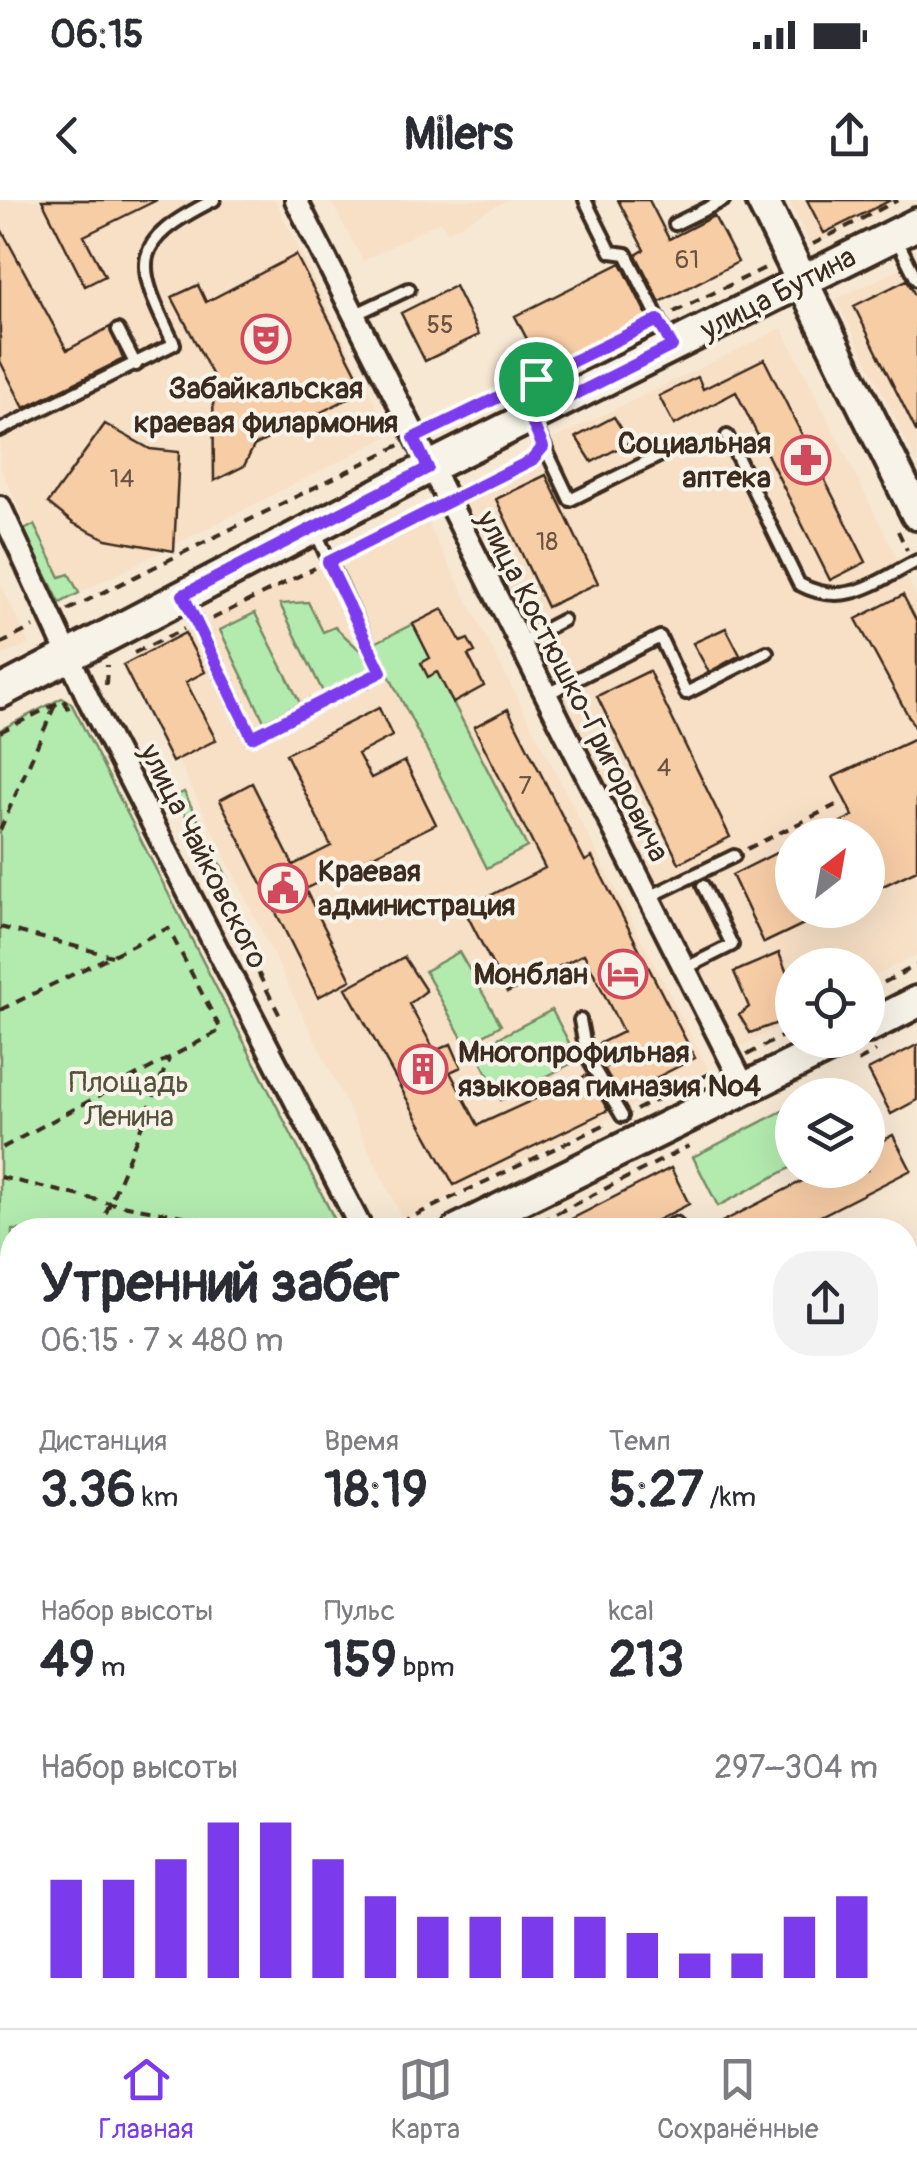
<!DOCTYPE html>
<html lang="ru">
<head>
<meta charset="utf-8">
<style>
	:root { --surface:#fff; --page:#f2f2f3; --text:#2b2b33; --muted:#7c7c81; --line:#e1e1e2; --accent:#7c3aed }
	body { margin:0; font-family:Pangolin,sans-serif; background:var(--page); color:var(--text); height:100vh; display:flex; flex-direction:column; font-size:38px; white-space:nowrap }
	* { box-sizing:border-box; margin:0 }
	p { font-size:32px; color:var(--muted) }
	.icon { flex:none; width:55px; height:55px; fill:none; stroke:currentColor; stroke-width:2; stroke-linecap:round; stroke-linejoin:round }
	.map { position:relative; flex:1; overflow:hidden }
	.sheet { position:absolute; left:0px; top:1018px; width:918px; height:812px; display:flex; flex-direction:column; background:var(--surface); border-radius:40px 40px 0 0; box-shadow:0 10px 40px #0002 }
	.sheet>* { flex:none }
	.needle { width:65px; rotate:31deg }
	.controls { position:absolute; left:775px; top:618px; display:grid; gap:20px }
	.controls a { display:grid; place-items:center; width:110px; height:110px; border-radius:50%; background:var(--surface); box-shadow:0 10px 40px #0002; font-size:50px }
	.pin { position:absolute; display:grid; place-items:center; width:85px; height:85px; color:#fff; margin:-42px; border:5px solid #fff; border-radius:50%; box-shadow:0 2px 10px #0007 }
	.round { display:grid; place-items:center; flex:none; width:105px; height:105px; border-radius:40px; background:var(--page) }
	.head { display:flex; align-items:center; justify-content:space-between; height:170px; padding:0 40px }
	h1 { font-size:55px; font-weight:700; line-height:75px }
	.stats { display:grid; grid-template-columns:repeat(3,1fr); gap:15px; height:170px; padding:10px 40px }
	.stats div { display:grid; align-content:center }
	.stats b { font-size:50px; font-weight:700 }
	.stats small { font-size:28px; font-weight:400 }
	.stats p { font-size:28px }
	.chart { height:280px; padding:20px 40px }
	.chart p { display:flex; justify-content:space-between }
	.chart svg { width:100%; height:180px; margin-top:10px; stroke:var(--accent); stroke-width:6 }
	.status { display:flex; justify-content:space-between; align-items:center; height:70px; padding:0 50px; background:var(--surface); direction:ltr }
	.status svg { height:28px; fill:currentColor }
	header { display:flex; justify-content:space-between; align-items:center; height:130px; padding:0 40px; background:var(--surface); font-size:45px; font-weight:700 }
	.menu { display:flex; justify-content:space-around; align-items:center; height:140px; border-top:2px solid var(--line); background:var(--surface); font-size:28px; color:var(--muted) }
	.menu a { display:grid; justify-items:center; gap:5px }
	.menu .selected { color:var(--accent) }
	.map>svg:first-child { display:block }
</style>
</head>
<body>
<div class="status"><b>06:15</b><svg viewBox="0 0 49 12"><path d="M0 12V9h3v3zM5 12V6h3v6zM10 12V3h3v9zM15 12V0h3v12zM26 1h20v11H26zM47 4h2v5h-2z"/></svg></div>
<header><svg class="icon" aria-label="back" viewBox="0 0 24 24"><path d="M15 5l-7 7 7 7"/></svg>Milers<svg class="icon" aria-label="share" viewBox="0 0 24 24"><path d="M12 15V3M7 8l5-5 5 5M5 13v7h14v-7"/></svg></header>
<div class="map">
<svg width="917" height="1828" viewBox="0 0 917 1828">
	<rect width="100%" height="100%" fill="#f7e8d4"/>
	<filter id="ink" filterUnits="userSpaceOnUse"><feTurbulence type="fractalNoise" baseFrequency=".01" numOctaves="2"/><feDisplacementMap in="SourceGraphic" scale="20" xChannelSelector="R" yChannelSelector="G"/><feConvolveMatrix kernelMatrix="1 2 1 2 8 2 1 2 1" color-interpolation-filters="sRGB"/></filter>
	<g filter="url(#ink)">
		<path fill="#f7e0c6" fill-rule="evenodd" d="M 0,0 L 275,0 L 391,235 L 62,402 L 0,268 Z
			M 330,0 L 507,0 L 447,32 L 440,21 L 363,61 Z
			M 788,0 L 901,0 L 811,47 Z
			M 917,61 L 917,263 L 836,99 Z
			M 782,128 L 917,398 L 917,754 L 868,780 L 868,765 L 792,765 L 792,819 L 740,847 L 457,286 ZM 792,635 L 868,635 L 868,710 L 792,710 Z
			M 423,314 L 708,869 L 403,1020 L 128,458 Z
			M 0,382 L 29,444 L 0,457 Z"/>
		<path fill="#b3ebaf" stroke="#778a66" stroke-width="2.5" d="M 34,325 L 60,377 L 69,374 L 79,393 L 60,403 L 24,330 Z
			M 308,402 L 323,432 L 335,427 L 363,453 L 371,469 L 323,492 L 280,404 Z
			M 255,413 L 300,503 L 264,521 L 220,430 Z
			M 413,424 L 527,647 L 487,668 L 373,444 Z
			M 62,498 L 71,503 L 340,1030 L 12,1030 L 12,1213 L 0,1219 L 0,530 Z
			M 184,592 L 227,677 L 219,681 L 176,596 Z
			M 459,752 L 501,825 L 466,845 L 425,771 Z
			M 552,810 L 578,860 L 501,900 L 475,850 Z
			M 792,906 L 792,967 L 718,1006 L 693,957 Z
			M 917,1233 L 917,1684 L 905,1690 L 905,1239 Z"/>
		<path fill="#f7cda6" stroke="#3b2a1e" stroke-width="2.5" d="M 42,0 L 157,0 L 84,36 L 105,76 L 85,86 Z
			M 618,0 L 649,0 L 669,39 L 714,16 L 738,62 L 660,102 L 636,55 L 644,50 Z
			M 807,0 L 891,0 L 824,33 Z
			M 0,27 L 67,150 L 110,127 L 123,159 L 24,208 L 0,161 Z
			M 296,55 L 365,190 L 254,246 L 244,266 L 214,281 L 213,176 L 172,97 L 198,85 L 206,102 Z
			M 621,63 L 648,118 L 543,170 L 515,116 Z
			M 907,80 L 917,99 L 917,233 L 854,106 Z
			M 455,86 L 479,135 L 425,161 L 401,113 Z
			M 764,159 L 866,362 L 830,380 L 736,192 L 674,225 L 659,196 L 698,177 L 703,189 Z
			M 614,217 L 630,242 L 592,262 L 576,237 Z
			M 105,224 L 150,249 L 179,252 L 174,351 L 106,339 L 73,323 L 48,303 Z
			M 546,275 L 598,383 L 547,407 L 496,299 Z
			M 903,395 L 917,422 L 917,532 L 856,419 Z
			M 443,409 L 461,442 L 468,439 L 475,452 L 468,455 L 484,486 L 453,503 L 437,472 L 428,477 L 421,463 L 430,458 L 413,424 Z
			M 726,428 L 740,455 L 709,472 L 693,443 Z
			M 185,433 L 205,472 L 186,482 L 216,540 L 172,562 L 123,465 Z
			M 649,471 L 730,637 L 679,663 L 597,496 Z
			M 379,508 L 392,536 L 358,554 L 371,578 L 405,561 L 436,624 L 305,689 L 351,780 L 318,797 L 220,600 L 252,583 L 293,665 L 331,646 L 286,554 Z
			M 508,509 L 585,661 L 592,657 L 695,858 L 620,896 L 604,868 L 609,865 L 598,844 L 623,832 L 584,754 L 507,793 L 464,709 L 545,668 L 474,527 Z
			M 917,538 L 917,670 L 868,693 L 868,635 L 814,635 L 853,616 L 833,577 Z
			M 792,645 L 792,710 L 833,710 L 764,743 L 732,675 Z
			M 779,753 L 792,786 L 792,807 L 775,824 L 750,833 L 739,815 L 749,807 L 734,772 Z
			M 404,757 L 426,791 L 409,804 L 435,851 L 451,844 L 461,867 L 450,872 L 478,925 L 587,875 L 608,910 L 454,985 L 346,788 Z
			M 917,845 L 917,900 L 891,914 L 868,870 Z
			M 893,935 L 911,970 L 793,1030 L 706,1030 L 824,970 L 868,970 L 868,948 Z
			M 671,968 L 689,1004 L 638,1030 L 550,1030 Z"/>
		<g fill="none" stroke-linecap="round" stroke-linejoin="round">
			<g stroke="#3b2a1e" stroke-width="18">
				<path id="lane" d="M 585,0 L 611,52 L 626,54 L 672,145
					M 675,24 L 724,0
					M 897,40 L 917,80
					M 354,115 L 409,89
					M 118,130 L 136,165
					M 533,222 L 570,300 L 663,254
					M 0,230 L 174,144 C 134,62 128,43 214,0
					M 727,236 L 799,384 C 846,409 875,382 917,361
					M 184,397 L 252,537 L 381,472 L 316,333
					M 519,443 L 563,420
					M 545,495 L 660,437 L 686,493 L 767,452
					M 649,697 L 734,656
					M 684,769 L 732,745 L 703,686
					M 580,820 L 587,857 L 622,916
					M 662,1030 L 676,1023 L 680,1030
					M 0,1524 L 12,1517
					M 0,1560 L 12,1584"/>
			</g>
			<g stroke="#3b2a1e" stroke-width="28">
				<path id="street" d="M 296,0 L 746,890
					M 0,307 L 89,500 L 362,1030
					M 905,1740 L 917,1734
					M 737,1828 L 758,1818"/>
			</g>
			<g stroke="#3b2a1e" stroke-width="38">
				<path id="secondary" d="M 762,0 L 917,314
					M 0,492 L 428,268 L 917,24
					M 868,827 L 917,802
					M 458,1030 L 843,840
					M 0,1250 L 12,1273
					M 293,1818 L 298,1828"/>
			</g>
			<path stroke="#3b2a1e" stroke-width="4" stroke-dasharray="10 8" stroke-linecap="butt" d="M 813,44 L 898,0
				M 674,112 L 769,66
				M 436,227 L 648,125
				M 467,293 L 534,258
				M 898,331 L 907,350
				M 342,355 L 432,310
				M 68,410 L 400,245
				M 212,419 L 315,368
				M 0,444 L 33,427
				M 134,453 L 184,429
				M 106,485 L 107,465
				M 0,532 L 64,500 L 69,510
				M 0,630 L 55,505
				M 747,649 L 836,605
				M 218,693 L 281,818
				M 0,727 L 112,756
				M 868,791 L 917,765
				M 0,810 L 168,728 L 221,830 L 0,949
				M 747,855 L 792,831
				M 858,861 L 876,851
				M 636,910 L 713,872
				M 0,977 L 110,1003 L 261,1030
				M 382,1025 L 399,1023 L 610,922
				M 99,1030 L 169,859
				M 524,1030 L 689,946
				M 0,1125 L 12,1150
				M 905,1291 L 917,1288
				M 0,1354 L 12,1378
				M 905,1354 L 917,1351
				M 905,1466 L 917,1460
				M 905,1566 L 917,1559
				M 242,1818 L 247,1828
				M 343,1818 L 349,1828"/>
			<use href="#lane" stroke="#f7f3e8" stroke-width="10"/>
			<use href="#street" stroke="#f7f3e8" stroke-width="20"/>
			<use href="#secondary" stroke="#f7f3e8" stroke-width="30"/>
		</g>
	</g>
	<g fill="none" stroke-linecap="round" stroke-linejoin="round" filter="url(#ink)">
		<g stroke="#fff" stroke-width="20">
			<path id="route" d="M 658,120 L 672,146 L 530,217 L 543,247 L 532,260 L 328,362 L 381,472 L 252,537 L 183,395 L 428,268 L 414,238 Z"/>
		</g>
		<use href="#route" stroke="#7c3aed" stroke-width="12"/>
	</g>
	<defs>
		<g id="theatre-ring" transform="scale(2.5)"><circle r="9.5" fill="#f7f3e8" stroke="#d1495b" stroke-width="1.5"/><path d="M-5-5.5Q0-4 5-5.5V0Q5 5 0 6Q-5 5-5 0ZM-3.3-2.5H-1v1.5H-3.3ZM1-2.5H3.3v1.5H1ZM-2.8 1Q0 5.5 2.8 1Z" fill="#d1495b"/></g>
		<g id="pharmacy-ring" transform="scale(2.5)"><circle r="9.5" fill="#f7f3e8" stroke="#d1495b" stroke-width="1.5"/><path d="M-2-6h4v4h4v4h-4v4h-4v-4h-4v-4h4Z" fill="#d1495b"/></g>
		<g id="civic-ring" transform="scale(2.5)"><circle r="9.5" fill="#f7f3e8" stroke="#d1495b" stroke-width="1.5"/><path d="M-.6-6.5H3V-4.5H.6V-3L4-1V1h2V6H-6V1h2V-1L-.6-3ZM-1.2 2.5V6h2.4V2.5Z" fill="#d1495b"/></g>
		<g id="hotel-ring" transform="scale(2.5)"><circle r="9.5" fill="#f7f3e8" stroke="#d1495b" stroke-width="1.5"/><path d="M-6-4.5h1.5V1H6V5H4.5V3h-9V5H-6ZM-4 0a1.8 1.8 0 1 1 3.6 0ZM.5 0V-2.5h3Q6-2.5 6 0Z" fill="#d1495b"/></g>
		<g id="building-ring" transform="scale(2.5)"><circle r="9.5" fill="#f7f3e8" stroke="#d1495b" stroke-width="1.5"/><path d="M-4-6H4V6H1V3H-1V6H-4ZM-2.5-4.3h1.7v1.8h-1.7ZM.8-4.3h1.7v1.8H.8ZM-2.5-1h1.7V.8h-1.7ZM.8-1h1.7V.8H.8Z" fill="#d1495b"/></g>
	</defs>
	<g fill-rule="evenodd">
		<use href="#theatre-ring" x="266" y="139"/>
		<use href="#pharmacy-ring" x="806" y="260"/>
		<use href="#civic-ring" x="283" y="688"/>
		<use href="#hotel-ring" x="623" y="774"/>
		<use href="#building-ring" x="423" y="869"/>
	</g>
	<g text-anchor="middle" stroke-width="8" stroke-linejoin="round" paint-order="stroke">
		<g font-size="25" fill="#6a5340">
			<text x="687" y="68">61</text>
			<text x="440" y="133">55</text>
			<text x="122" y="287">14</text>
			<text x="547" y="350">18</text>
			<text x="664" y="576">4</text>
			<text x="525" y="594">7</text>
		</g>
		<g font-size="30" fill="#3b2a1e" stroke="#f7f3e8">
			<text transform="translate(778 93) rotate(-27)" y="10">улица Бутина</text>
			<text transform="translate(573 486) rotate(63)" y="10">улица Костюшко-Григоровича</text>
			<text transform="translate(204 656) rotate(63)" y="10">улица Чайковского</text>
		</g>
		<g font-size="30" font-weight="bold" fill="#3b2a1e" stroke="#f7f3e8" text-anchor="end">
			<text x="266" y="198" text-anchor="middle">Забайкальская<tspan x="266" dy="34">краевая филармония</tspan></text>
			<text x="771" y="253">Социальная<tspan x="771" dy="34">аптека</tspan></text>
			<text x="318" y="681" text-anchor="start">Краевая<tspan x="318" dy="34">администрация</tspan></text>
			<text x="588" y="784">Монблан</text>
			<text x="458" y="862" text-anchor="start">Многопрофильная<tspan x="458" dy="34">языковая гимназия №4</tspan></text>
		</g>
		<g font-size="30" fill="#53513b" stroke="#f7f3e8">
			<text x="129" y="892">Площадь<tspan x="129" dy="34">Ленина</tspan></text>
		</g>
	</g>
</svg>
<div class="controls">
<a><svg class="needle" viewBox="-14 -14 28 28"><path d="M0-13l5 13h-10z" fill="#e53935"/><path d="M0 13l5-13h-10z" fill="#7c7c81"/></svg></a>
<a><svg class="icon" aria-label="locate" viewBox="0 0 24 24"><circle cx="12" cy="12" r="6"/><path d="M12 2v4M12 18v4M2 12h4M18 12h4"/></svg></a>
<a><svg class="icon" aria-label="layers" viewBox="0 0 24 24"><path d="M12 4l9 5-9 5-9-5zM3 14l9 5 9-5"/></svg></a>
</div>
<div class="pin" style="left:536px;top:179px;background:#1e9e55"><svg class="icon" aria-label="arrive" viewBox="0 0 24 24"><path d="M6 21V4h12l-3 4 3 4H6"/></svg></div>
<section class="sheet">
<div class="head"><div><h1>Утренний забег</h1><p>06:15 · 7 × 480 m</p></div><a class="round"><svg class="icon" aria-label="share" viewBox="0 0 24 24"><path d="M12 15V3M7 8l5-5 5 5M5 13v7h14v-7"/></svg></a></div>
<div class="stats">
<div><p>Дистанция</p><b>3.36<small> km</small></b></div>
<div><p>Время</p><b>18:19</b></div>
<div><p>Темп</p><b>5:27<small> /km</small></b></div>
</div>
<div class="stats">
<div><p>Набор высоты</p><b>49<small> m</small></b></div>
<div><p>Пульс</p><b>159<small> bpm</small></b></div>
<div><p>kcal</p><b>213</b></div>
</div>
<div class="chart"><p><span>Набор высоты</span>297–304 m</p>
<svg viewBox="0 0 160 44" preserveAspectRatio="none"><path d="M5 44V20M15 44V20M25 44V15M35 44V6M45 44V6M55 44V15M65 44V24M75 44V29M85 44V29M95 44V29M105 44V29M115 44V33M125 44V38M135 44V38M145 44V29M155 44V24"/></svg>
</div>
</section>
</div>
<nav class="menu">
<a class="selected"><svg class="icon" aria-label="home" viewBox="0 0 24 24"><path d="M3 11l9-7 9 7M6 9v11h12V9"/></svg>Главная</a>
<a><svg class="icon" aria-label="map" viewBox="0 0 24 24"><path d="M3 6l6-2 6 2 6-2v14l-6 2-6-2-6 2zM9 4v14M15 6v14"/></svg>Карта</a>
<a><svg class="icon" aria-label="saved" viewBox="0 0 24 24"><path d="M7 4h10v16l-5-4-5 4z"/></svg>Сохранённые</a>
</nav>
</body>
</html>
